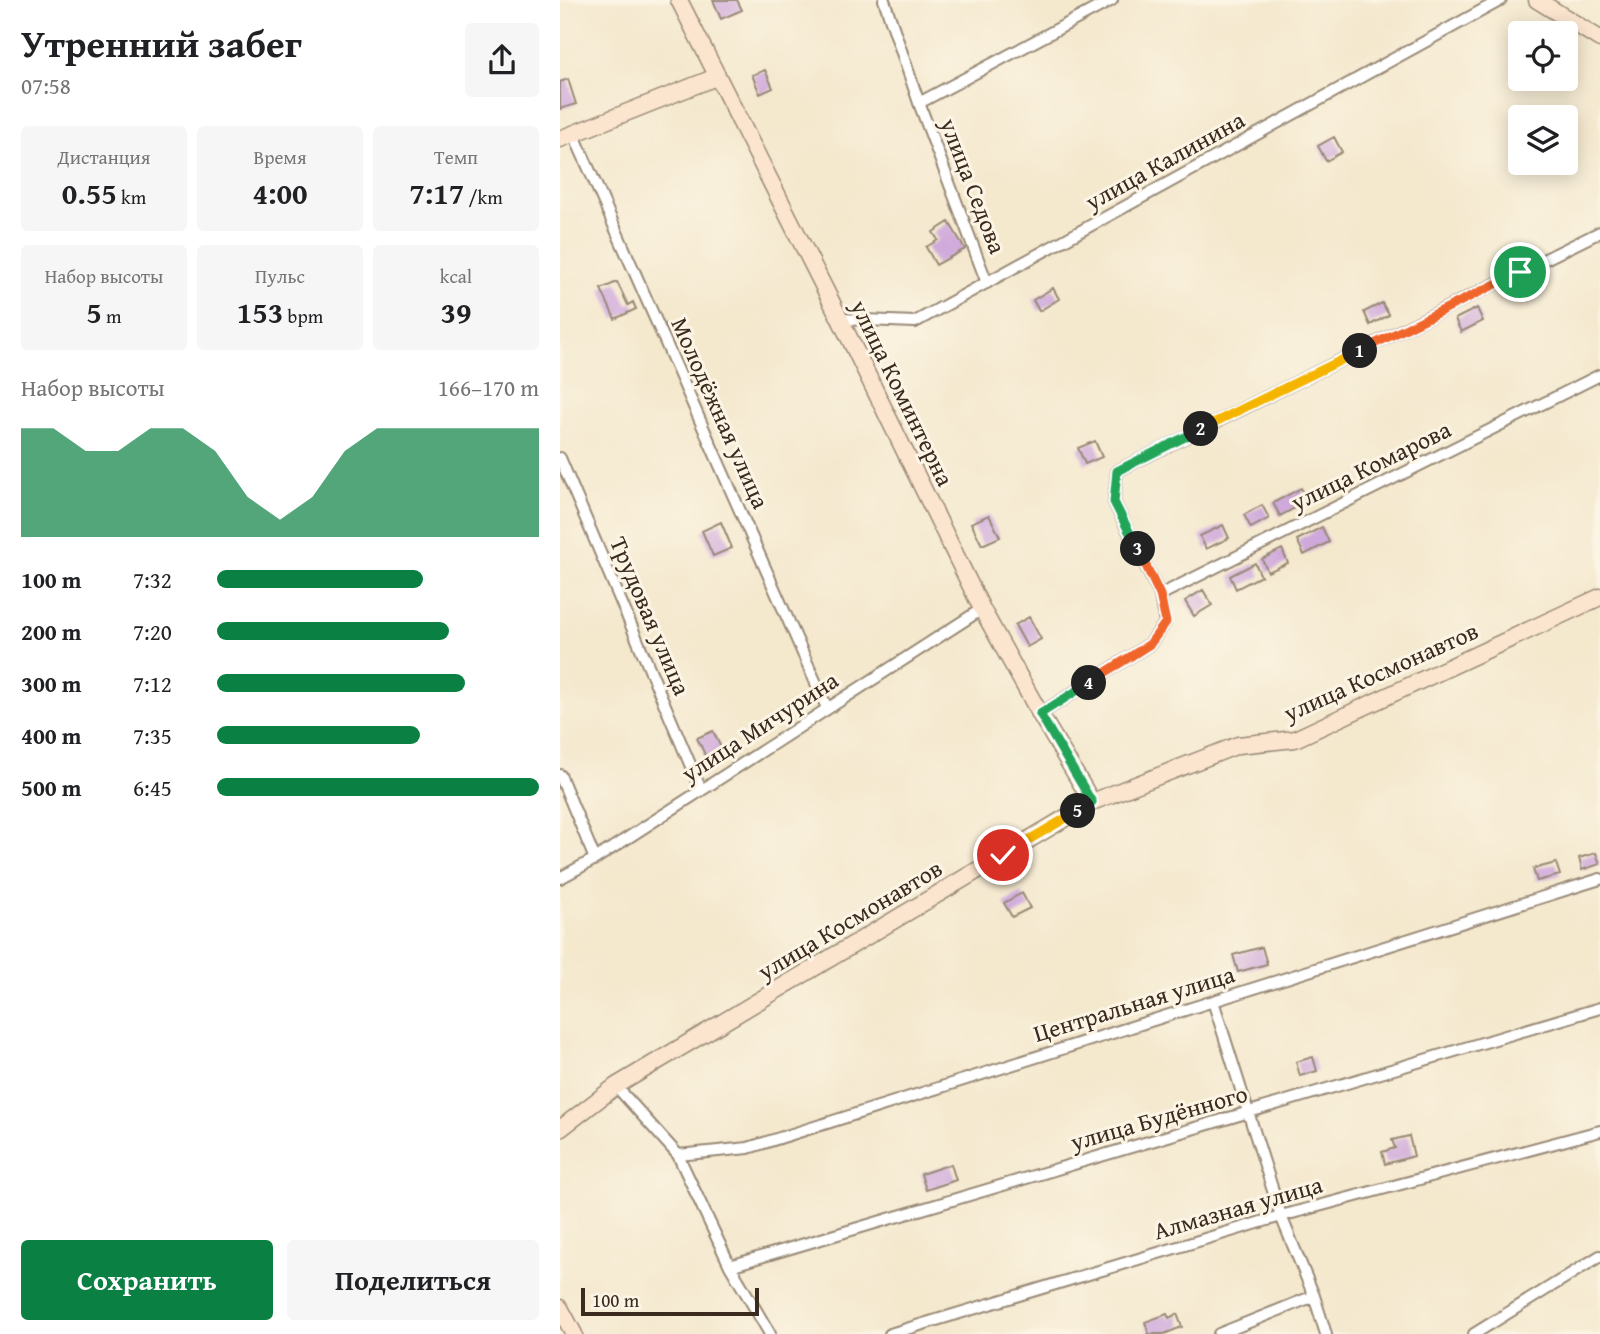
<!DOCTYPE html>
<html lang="ru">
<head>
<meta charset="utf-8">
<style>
	:root { --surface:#fff; --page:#f6f6f6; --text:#202124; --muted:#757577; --accent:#0b8043 }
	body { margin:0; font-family:"Gentium Book Plus",serif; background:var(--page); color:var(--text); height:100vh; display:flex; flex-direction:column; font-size:26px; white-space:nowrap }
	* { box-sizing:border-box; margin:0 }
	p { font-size:23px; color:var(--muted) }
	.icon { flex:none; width:38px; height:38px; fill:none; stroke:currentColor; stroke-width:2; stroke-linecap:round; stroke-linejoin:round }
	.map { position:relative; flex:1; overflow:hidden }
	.drawer { display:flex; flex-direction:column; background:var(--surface); width:560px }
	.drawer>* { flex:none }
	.tools { position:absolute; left:948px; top:21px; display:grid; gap:14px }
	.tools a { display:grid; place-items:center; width:70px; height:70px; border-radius:7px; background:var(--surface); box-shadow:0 4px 18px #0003; font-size:35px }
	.scale { position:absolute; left:21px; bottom:18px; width:178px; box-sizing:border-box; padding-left:7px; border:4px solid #3b2a1e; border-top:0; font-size:19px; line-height:24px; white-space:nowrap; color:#3b2a1e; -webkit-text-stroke:5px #fcf5e5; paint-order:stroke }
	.pin { position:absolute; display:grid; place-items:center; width:60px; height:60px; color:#fff; margin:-30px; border:4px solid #fff; border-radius:50%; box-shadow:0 2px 7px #0007 }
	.km { position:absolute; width:35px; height:35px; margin:-18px; border-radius:50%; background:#222; color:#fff; font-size:19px; line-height:35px; text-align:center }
	.round { display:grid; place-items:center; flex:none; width:74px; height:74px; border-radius:7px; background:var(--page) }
	.head { display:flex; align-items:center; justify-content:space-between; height:119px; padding:0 21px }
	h1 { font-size:38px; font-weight:700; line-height:52px }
	.figures { display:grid; grid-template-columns:repeat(3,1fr); gap:10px; height:119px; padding:7px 21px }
	.figures div { display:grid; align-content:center; border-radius:7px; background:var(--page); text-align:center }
	.figures b { font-size:30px; font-weight:700 }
	.figures small { font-size:19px; font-weight:400 }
	.figures p { font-size:19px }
	.chart { height:196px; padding:14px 21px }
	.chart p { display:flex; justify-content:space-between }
	.chart svg { width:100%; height:126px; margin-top:7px; fill:var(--accent); opacity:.7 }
	.action { display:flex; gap:14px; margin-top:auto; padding:14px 21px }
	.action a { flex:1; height:80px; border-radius:7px; background:var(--accent); color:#fff; font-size:28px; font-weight:700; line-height:80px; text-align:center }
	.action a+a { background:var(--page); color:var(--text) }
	ul { padding:0 21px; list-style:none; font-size:23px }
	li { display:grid; grid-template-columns:112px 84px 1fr; align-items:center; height:52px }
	li i { height:18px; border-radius:9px; background:var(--accent) }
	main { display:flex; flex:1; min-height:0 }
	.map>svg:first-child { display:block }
</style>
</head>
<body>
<main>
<section class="drawer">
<div class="head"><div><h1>Утренний забег</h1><p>07:58</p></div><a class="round"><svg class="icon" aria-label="share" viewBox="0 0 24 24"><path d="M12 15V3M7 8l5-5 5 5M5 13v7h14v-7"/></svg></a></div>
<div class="figures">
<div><p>Дистанция</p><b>0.55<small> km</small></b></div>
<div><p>Время</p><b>4:00</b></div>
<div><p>Темп</p><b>7:17<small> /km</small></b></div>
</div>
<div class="figures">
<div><p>Набор высоты</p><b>5<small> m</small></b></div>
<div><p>Пульс</p><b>153<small> bpm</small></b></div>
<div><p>kcal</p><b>39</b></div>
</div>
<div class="chart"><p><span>Набор высоты</span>166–170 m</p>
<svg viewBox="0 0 160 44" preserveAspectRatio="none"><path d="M0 44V6L10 6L20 14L30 14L40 6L50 6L60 14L70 30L80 38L90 30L100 14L110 6L120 6L130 6L140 6L150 6L160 6V44z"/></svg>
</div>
<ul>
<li><b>100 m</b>7:32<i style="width:64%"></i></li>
<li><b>200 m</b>7:20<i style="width:72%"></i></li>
<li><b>300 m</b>7:12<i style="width:77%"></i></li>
<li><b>400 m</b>7:35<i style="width:63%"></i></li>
<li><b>500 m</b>6:45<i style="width:100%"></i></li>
</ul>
<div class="action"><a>Сохранить</a><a>Поделиться</a></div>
</section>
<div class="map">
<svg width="1040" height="1334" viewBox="0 0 1040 1334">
	<rect width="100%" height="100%" fill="#fcf5e5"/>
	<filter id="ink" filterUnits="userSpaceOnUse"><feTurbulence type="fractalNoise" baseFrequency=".0143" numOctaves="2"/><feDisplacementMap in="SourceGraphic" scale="14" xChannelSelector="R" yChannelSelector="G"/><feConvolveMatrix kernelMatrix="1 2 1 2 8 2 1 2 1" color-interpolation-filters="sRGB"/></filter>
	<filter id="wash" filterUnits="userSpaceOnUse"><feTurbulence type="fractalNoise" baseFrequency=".00686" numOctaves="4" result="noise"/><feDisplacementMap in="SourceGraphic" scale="28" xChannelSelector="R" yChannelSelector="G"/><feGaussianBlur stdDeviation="1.57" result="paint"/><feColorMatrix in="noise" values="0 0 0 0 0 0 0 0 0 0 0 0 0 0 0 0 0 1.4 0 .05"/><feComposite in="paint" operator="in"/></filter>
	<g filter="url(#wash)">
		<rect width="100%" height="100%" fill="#f4e8cd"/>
		<g id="blocks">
			<path fill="#cfa9db" d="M 153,0 L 177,0 L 182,10 L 161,19 Z
				M 205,70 L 213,88 L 200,94 L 192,75 Z
				M 8,79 L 16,104 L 0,109 L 0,82 Z
				M 774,137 L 782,152 L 766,161 L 758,146 Z
				M 389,222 L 405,249 L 376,265 L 366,247 L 378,240 L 373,232 Z
				M 57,282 L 68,305 L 73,302 L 76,309 L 55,319 L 41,289 Z
				M 493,288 L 499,299 L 479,311 L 473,300 Z
				M 822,303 L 829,315 L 810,325 L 804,312 Z
				M 917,308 L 923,321 L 901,332 L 895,319 Z
				M 535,441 L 542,457 L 525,464 L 518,448 Z
				M 741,488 L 748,501 L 720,516 L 713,503 Z
				M 702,505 L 709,518 L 691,528 L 684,515 Z
				M 429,515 L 440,537 L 422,545 L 411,523 Z
				M 161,522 L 172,548 L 153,556 L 142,531 Z
				M 663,525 L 669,538 L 646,549 L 640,536 Z
				M 762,527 L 769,542 L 744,555 L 737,540 Z
				M 722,549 L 728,563 L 708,572 L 702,559 Z
				M 695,563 L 701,576 L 676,589 L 670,576 Z
				M 643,590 L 652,605 L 634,616 L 625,601 Z
				M 469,617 L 481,639 L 467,647 L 455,625 Z
				M 153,731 L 165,756 L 149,763 L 137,738 Z
				M 1036,853 L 1040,864 L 1022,870 L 1019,858 Z
				M 996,863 L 1000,875 L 977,881 L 973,869 Z
				M 462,893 L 470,908 L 452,917 L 444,903 Z
				M 702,947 L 707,964 L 678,972 L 673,955 Z
				M 753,1057 L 757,1071 L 740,1076 L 736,1062 Z
				M 849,1136 L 854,1156 L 825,1164 L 822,1152 L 835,1148 L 832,1140 Z
				M 391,1164 L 396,1180 L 366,1190 L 361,1174 Z
				M 607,1314 L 609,1318 L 617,1314 L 622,1327 L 604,1334 L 589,1334 L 585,1322 Z"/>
		</g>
	</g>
	<g filter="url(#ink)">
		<use href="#blocks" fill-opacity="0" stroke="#988976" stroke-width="2"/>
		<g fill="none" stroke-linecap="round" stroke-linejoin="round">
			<g stroke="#988976" stroke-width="14">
				<path id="street" d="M 324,0 L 359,103 L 427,283
					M 359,103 L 552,0
					M 14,135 L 267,708
					M 280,319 L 355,322 L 941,0
					M 0,458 L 141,790
					M 600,595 L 1040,375
					M 480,714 L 590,644 L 605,623 L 600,595 L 554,502 L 557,471 L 1040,232
					M 0,775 L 35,859
					M 0,878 L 35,859 L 422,609
					M 653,1001 L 721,1216 L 754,1296 L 766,1334
					M 56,1086 L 118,1155 L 170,1266 L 210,1334
					M 118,1155 L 188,1148 L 1040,879
					M 170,1266 L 1040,1008
					M 330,1334 L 721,1216 L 1040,1131
					M 659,1334 L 754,1296
					M 914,1334 L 1040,1256"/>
			</g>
			<g stroke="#988976" stroke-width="19">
				<path id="secondary" d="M 119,0 L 280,319 L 422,609 L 480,714 L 532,802
					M 977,0 L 1040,39
					M 0,139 L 156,77
					M 0,1129 L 56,1086 L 532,802 L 678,745 L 735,739 L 1040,597
					M 0,1308 L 14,1334"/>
			</g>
			<use href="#street" stroke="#fff" stroke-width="10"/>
			<use href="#secondary" stroke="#fbe5cf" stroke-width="16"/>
		</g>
	</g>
	<g fill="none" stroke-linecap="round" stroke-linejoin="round" filter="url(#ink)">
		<g stroke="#fff" stroke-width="14">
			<path id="split-1" d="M 800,351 L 960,272"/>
		</g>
		<g stroke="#fff" stroke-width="14">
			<path id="split-2" d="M 641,429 L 800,351"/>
		</g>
		<g stroke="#fff" stroke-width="14">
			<path id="split-3" d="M 578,549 L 554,502 L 557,471 L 641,429"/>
		</g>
		<g stroke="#fff" stroke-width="14">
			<path id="split-4" d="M 529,683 L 590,644 L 606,622 L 600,595 L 578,549"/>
		</g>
		<g stroke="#fff" stroke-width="14">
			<path id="split-5" d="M 518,811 L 532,802 L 480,714 L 529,683"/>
		</g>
		<g stroke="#fff" stroke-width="14">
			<path id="split-6" d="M 443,855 L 518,811"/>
		</g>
		<use href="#split-1" stroke="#f0652b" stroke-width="9"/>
		<use href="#split-2" stroke="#f5b400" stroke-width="9"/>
		<use href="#split-3" stroke="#22a559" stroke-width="9"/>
		<use href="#split-4" stroke="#f0652b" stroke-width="9"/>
		<use href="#split-5" stroke="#22a559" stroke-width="9"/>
		<use href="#split-6" stroke="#f5b400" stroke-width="9"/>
	</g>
	<g text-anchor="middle" stroke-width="6" stroke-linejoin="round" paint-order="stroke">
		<g font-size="24" fill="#3b2a1e" stroke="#fcf5e5">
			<text transform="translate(605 161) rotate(-29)" y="8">улица Калинина</text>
			<text transform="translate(413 186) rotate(69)" y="8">улица Седова</text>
			<text transform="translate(342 393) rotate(64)" y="8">улица Коминтерна</text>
			<text transform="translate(160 413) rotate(66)" y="8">Молодёжная улица</text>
			<text transform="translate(811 466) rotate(-26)" y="8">улица Комарова</text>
			<text transform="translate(90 616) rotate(67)" y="8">Трудовая улица</text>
			<text transform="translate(821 672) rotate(-24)" y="8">улица Космонавтов</text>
			<text transform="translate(200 727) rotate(-33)" y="8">улица Мичурина</text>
			<text transform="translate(290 920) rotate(-31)" y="8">улица Космонавтов</text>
			<text transform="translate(574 1004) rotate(-17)" y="8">Центральная улица</text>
			<text transform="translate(599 1118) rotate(-16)" y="8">улица Будённого</text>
			<text transform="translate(678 1208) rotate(-16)" y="8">Алмазная улица</text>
		</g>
	</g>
</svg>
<div class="tools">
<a><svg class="icon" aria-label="locate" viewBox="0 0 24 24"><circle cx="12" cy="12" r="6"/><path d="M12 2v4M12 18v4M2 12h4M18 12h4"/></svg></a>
<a><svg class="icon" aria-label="layers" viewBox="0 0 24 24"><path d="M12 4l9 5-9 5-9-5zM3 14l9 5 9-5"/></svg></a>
</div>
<div class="scale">100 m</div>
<div class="pin" style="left:960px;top:272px;background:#1e9e55"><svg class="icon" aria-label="arrive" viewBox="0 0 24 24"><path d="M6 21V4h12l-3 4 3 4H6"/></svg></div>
<div class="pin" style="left:443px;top:855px;background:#d93025"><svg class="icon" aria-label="check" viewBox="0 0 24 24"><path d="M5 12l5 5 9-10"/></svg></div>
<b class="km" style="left:800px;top:351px">1</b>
<b class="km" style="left:641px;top:429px">2</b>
<b class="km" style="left:578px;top:549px">3</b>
<b class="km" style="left:529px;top:683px">4</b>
<b class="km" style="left:518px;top:811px">5</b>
</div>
</main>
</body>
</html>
